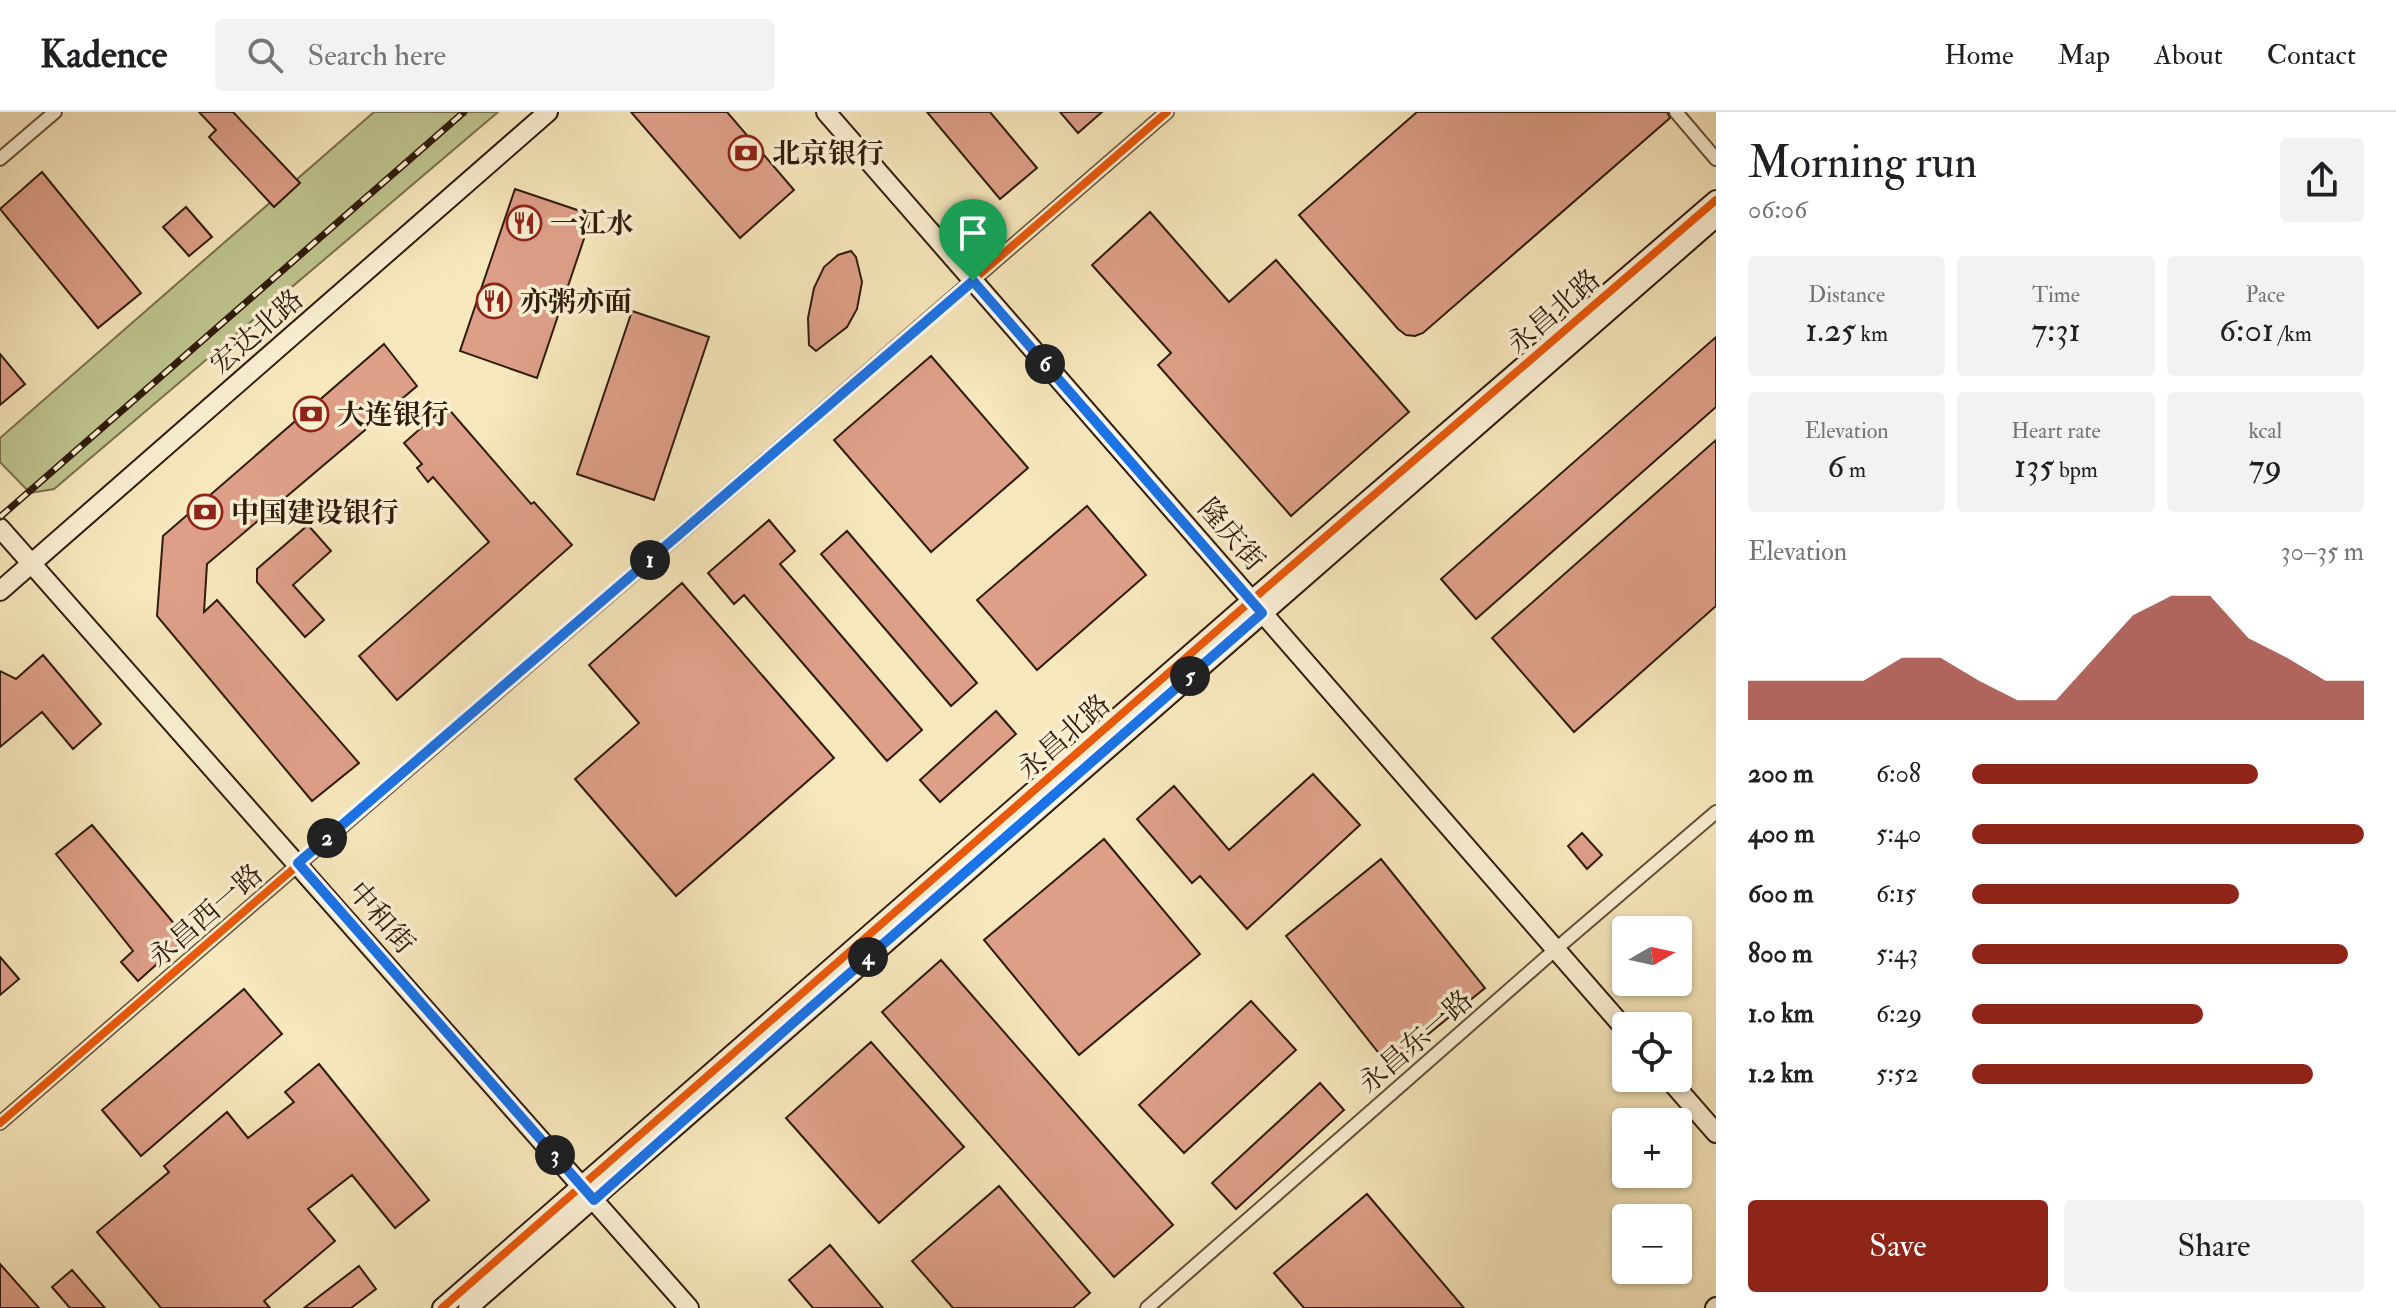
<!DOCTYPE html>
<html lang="en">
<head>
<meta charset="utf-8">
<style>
	:root { --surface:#fff; --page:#f2f2f2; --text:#202124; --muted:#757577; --line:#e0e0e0; --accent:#8f2418 }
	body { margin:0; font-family:"IM FELL Double Pica","Noto Serif SC",serif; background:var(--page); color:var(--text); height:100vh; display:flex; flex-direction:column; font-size:30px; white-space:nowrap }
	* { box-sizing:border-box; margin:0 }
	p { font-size:26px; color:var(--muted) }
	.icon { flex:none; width:44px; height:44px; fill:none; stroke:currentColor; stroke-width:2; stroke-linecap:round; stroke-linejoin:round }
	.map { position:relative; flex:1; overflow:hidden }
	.side { display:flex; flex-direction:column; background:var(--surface); width:680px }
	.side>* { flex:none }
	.needle { width:52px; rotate:81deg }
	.fabs { position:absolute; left:1612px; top:804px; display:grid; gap:16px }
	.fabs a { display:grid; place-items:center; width:80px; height:80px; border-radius:8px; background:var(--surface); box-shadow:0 2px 6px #0004; font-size:40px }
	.pin { position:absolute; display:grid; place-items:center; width:68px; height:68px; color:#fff; margin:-82px -34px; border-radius:50% 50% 50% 0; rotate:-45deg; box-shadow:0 0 8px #0007 }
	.pin .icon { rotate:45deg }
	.km { position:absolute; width:40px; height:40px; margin:-20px; border-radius:50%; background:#222; color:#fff; font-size:22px; line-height:40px; text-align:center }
	.round { display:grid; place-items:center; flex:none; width:84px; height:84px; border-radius:8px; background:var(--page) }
	.head { display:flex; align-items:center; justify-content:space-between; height:136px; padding:0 32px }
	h1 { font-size:44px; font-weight:600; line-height:60px }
	.figures { display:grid; grid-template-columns:repeat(3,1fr); gap:12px; height:136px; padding:8px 32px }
	.figures div { display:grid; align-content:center; border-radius:8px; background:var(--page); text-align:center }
	.figures b { font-size:34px; font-weight:600 }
	.figures small { font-size:22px; font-weight:400 }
	.figures p { font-size:22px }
	.chart { height:224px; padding:16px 32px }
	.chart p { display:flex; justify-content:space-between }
	.chart svg { width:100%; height:144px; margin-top:8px; fill:var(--accent); opacity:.7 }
	.action { display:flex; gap:16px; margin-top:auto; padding:16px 32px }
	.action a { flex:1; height:92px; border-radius:8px; background:var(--accent); color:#fff; font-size:32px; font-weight:600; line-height:92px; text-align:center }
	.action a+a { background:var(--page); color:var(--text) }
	ul { padding:0 32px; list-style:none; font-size:26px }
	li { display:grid; grid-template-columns:128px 96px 1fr; align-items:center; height:60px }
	li i { height:20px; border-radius:10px; background:var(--accent) }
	header { display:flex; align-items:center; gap:48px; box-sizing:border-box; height:112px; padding:0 40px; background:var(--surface); border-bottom:2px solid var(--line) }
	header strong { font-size:38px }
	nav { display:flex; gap:44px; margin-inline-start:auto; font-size:28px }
	.search { width:560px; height:72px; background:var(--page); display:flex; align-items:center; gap:20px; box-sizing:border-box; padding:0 28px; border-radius:8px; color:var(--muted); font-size:30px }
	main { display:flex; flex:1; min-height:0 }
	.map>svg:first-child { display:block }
</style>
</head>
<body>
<header>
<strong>Kadence</strong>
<div class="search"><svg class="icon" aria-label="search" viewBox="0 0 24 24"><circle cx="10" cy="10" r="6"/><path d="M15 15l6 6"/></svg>Search here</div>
<nav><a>Home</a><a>Map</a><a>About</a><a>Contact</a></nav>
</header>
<main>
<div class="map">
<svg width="1716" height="1196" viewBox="0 0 1716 1196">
	<rect width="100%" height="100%" fill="#f7e7bc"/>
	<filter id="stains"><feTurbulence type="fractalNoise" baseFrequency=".0025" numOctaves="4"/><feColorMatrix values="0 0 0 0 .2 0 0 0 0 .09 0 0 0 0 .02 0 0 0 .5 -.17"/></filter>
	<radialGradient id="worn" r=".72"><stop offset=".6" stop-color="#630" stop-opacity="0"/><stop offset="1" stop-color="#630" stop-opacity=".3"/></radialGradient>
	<path fill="#bfc58f" stroke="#78704c" stroke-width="2" d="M 374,0 L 498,0 L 54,377 L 30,381 L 0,350 L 0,326 Z"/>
	<path fill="#de9f89" stroke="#301c0a" stroke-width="2" d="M 199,0 L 233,0 L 300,71 L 274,95 L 209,25 L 216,18 Z
		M 631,0 L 727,0 L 794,78 L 740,126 Z
		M 927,0 L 990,0 L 1037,56 L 1000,87 Z
		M 1060,0 L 1102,0 L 1078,21 Z
		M 1417,0 L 1667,0 L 1670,6 L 1423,221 L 1415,224 L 1406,223 L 1398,217 L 1299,103 Z
		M 42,60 L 141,181 L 98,216 L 0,97 Z
		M 515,77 L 592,103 L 537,266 L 460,239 Z
		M 186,95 L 212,125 L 189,144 L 163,115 Z
		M 1150,100 L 1229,190 L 1276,148 L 1409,300 L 1291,404 L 1158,253 L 1171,241 L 1092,153 Z
		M 851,139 L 856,145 L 862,170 L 857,197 L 847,215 L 816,239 L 809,233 L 808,206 L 814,176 L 824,155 L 838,143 Z
		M 632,199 L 709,225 L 654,388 L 577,362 Z
		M 1716,225 L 1716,295 L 1476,507 L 1441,467 Z
		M 384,232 L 417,274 L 207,452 L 204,500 L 217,488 L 359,651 L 312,689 L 157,504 L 163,424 Z
		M 0,242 L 25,272 L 0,293 Z
		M 931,244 L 1028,356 L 931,440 L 834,328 Z
		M 446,294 L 531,392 L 534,390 L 572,433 L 397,588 L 359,544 L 489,430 L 433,365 L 428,370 L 417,356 L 422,352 L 404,331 Z
		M 1716,328 L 1716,494 L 1574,620 L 1492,526 Z
		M 1087,394 L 1146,463 L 1037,558 L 977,488 Z
		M 769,408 L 795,439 L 780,452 L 922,618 L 887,649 L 744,483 L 734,492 L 708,461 Z
		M 308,413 L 331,439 L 293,473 L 324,508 L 305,525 L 257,470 L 257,457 Z
		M 847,419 L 977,571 L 951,594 L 821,442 Z
		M 682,471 L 834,646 L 676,784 L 575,667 L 639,611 L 589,553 Z
		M 43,543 L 101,612 L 73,637 L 42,600 L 0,635 L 0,559 L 16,567 Z
		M 996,599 L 1016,622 L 940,690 L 920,668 Z
		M 1313,662 L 1360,713 L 1247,817 L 1200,764 L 1192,771 L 1137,707 L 1174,674 L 1229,738 Z
		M 92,713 L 186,826 L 138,869 L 121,850 L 133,839 L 56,742 Z
		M 1582,721 L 1602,743 L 1587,757 L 1568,734 Z
		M 1104,727 L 1200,842 L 1079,943 L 984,828 Z
		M 1381,747 L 1485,876 L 1389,954 L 1286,824 Z
		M 0,845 L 19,867 L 0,883 Z
		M 941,848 L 1173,1113 L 1114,1165 L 882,900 Z
		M 244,877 L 282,922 L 141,1044 L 102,998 Z
		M 1251,889 L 1296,938 L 1184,1041 L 1139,993 Z
		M 871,930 L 964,1035 L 879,1111 L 786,1006 Z
		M 319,952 L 429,1088 L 395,1116 L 352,1063 L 308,1097 L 335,1129 L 264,1189 L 270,1196 L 161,1196 L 97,1120 L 169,1060 L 164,1054 L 227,1000 L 248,1026 L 294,990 L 285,980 Z
		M 1320,971 L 1344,998 L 1236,1097 L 1212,1071 Z
		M 999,1074 L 1090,1181 L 1073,1196 L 953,1196 L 912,1149 Z
		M 1367,1082 L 1464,1196 L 1304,1196 L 1274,1161 Z
		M 830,1133 L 883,1196 L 813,1196 L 789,1168 Z
		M 0,1152 L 39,1196 L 0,1196 Z
		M 359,1154 L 376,1177 L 351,1196 L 304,1196 Z
		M 72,1158 L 105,1196 L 70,1196 L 52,1175 Z"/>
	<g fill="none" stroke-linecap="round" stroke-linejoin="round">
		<g stroke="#624f36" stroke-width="16">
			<path id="street" d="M 1676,0 L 1716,47
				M 0,47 L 55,0
				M 0,1011 L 1167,0
				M 1147,1196 L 1556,837 L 1716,700"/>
		</g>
		<g stroke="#301c0a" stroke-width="22">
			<path id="secondary" d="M 826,0 L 1626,918
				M 0,416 L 689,1196
				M 0,479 L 548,0
				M 1668,966 L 1716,1021
				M 442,1196 L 1252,488 L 1716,88
				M 468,1196 L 1713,108
				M 1715,1196 L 1716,1195"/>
		</g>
		<use href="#street" stroke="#faefd3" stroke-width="12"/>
		<use href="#secondary" stroke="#faefd3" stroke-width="18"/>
		<g stroke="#301c0a" stroke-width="7">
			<path id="rail" d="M 0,405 L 464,0"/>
		</g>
		<use href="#rail" stroke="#faefd3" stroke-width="4" stroke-dasharray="12" stroke-linecap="butt"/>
		<g stroke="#faefd3" stroke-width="13">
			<path id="cycleway" d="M 0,1011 L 1167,0
				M 442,1196 L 1252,488 L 1716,88"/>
		</g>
		<use href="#cycleway" stroke="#e8590c" stroke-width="8"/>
	</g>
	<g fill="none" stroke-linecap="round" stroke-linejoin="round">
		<g stroke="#fff" stroke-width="16">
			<path id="route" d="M 973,169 L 1262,501 L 794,910 L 594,1088 L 298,751 Z"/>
		</g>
		<use href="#route" stroke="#1a73e8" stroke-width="10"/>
	</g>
	<defs>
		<g id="bank-ring" transform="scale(1.8)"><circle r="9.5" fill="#faefd3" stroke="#8f2418" stroke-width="1.5"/><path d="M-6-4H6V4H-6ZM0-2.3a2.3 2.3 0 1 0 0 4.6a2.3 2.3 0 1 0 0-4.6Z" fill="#8f2418"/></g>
		<g id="restaurant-ring" transform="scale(1.8)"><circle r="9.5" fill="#faefd3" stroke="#8f2418" stroke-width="1.5"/><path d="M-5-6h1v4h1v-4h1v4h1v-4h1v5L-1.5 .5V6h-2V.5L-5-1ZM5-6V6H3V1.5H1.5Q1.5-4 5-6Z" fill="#8f2418"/></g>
	</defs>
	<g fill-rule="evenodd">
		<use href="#bank-ring" x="746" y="41"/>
		<use href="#restaurant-ring" x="524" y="111"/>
		<use href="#restaurant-ring" x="494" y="189"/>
		<use href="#bank-ring" x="311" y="302"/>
		<use href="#bank-ring" x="205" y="400"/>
	</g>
	<g text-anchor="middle" stroke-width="7" stroke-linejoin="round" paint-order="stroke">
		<g font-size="28" font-weight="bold" fill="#301c0a" stroke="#faefd3" text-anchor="start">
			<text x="772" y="51">北京银行</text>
			<text x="550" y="121">一江水</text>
			<text x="520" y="199">亦粥亦面</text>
			<text x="337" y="312">大连银行</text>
			<text x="231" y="410">中国建设银行</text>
		</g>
		<g font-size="28" fill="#301c0a" stroke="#faefd3">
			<text transform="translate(1553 199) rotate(-41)" y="10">永昌北路</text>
			<text transform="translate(256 219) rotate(-41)" y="10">宏达北路</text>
			<text transform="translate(1232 422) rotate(49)" y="10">隆庆街</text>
			<text transform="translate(1063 624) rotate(-41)" y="10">永昌北路</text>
			<text transform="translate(205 803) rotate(-41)" y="10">永昌西一路</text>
			<text transform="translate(382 805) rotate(49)" y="10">中和街</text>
			<text transform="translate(1415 929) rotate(-41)" y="10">永昌东一路</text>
		</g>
	</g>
	<rect width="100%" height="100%" filter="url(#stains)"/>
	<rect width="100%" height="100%" fill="url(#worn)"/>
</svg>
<div class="fabs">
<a><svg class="needle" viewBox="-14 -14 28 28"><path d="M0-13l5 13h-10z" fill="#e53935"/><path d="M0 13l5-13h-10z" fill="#757577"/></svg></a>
<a><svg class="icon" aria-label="locate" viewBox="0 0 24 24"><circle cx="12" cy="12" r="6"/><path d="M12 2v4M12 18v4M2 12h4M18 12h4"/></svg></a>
<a>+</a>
<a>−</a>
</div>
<div class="pin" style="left:973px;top:169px;background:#1e9e55"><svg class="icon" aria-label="arrive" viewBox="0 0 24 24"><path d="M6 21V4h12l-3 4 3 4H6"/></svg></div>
<b class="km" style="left:650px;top:448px">1</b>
<b class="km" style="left:327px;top:726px">2</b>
<b class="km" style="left:555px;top:1043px">3</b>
<b class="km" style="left:868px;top:845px">4</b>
<b class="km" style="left:1190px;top:564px">5</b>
<b class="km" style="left:1045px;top:252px">6</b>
</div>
<section class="side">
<div class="head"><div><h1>Morning run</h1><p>06:06</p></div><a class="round"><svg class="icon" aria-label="share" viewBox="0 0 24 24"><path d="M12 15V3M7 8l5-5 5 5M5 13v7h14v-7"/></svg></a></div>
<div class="figures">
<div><p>Distance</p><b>1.25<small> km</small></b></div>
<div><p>Time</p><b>7:31</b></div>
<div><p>Pace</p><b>6:01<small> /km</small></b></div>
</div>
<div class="figures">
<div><p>Elevation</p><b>6<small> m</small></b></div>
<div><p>Heart rate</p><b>135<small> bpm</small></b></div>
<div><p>kcal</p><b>79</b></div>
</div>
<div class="chart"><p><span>Elevation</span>30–35 m</p>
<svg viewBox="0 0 160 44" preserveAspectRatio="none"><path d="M0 44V32L10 32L20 32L30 32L40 25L50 25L60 32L70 38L80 38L90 25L100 12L110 6L120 6L130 19L140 25L150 32L160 32V44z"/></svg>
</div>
<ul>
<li><b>200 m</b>6:08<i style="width:73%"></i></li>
<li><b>400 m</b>5:40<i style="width:100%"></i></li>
<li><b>600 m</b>6:15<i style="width:68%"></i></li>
<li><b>800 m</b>5:43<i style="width:96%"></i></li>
<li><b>1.0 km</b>6:29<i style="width:59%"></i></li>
<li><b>1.2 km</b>5:52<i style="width:87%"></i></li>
</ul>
<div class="action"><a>Save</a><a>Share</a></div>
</section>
</main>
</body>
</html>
